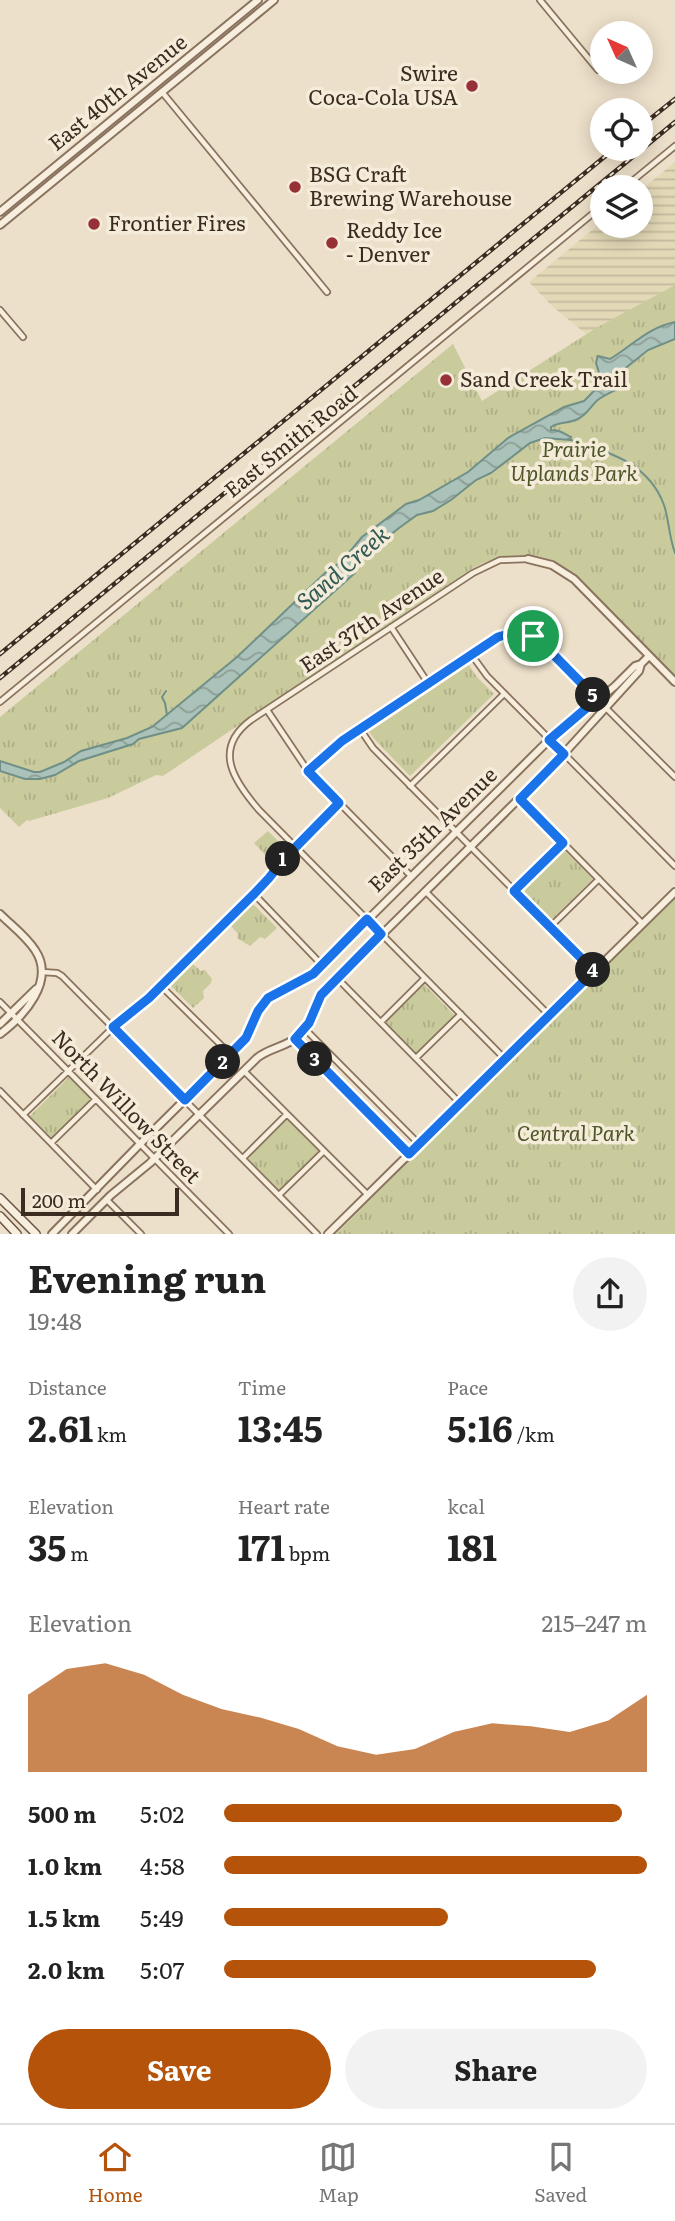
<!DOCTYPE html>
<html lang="en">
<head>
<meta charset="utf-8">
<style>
	:root { --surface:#fff; --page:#f2f2f2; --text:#222; --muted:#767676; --line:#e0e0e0; --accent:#b45309 }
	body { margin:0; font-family:Literata,serif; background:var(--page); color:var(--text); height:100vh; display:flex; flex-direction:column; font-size:26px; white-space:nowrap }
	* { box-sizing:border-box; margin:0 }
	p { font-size:23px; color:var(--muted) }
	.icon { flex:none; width:38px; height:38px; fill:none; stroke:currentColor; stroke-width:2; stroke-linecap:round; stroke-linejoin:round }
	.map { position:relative; height:1234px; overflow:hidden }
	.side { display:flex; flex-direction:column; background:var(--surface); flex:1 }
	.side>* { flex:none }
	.needle { width:46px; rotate:315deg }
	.fabs { position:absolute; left:590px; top:21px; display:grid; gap:14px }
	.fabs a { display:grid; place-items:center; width:63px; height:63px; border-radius:50%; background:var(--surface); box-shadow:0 4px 18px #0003; font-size:35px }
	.scale { position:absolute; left:21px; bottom:18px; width:158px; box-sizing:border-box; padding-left:7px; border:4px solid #3b2c21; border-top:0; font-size:19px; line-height:24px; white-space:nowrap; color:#3b2c21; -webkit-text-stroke:5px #f5ebd9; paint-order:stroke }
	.pin { position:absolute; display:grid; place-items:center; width:60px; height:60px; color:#fff; margin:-30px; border:4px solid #fff; border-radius:50%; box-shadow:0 2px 7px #0007 }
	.km { position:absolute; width:35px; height:35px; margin:-18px; border-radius:50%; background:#222; color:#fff; font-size:19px; line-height:35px; text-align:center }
	.round { display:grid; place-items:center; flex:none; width:74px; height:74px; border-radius:37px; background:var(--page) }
	.overview { display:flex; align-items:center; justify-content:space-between; height:119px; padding:0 28px }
	h1 { font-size:38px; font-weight:700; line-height:52px }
	.stats { display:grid; grid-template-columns:repeat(3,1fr); gap:10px; height:119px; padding:7px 28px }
	.stats div { display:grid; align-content:center }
	.stats b { font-size:35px; font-weight:700 }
	.stats small { font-size:19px; font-weight:400 }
	.stats p { font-size:19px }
	.chart { height:196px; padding:14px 28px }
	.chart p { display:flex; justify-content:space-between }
	.chart svg { width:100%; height:126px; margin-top:7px; fill:var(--accent); opacity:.7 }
	.primary-button { display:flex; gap:14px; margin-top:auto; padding:14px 28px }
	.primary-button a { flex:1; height:80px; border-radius:42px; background:var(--accent); color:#fff; font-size:28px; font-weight:700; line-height:80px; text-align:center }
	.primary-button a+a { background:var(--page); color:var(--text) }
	ul { padding:0 28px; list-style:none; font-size:23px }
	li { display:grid; grid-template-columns:112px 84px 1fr; align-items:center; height:52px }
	li i { height:18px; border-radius:9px; background:var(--accent) }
	.tabs { display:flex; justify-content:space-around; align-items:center; height:98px; border-top:2px solid var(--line); background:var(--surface); font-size:19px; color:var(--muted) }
	.tabs a { display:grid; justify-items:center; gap:4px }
	.tabs .active { color:var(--accent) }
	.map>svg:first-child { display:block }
</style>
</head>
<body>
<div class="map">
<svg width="675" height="1234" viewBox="0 0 675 1234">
	<defs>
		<pattern id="farmland-rules" width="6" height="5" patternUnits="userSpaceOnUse" patternTransform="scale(1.75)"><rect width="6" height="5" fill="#e3d9b7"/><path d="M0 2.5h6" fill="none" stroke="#c4ba9d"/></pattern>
		<pattern id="park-tufts" width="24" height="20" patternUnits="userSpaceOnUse" patternTransform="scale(1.75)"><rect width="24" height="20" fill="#c9cb9d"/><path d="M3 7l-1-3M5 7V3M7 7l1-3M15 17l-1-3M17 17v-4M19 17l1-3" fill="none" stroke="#aeae87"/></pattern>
		<pattern id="water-waves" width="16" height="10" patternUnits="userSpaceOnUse" patternTransform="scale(1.75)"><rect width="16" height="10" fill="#aac2b9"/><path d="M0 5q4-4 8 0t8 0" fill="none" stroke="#8c9e96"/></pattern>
	</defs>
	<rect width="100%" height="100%" fill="#ede0ca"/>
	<path fill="url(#farmland-rules)" d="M 675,162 L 675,285 L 586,334 L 552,306 L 529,282 L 602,222 L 602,226 L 640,226 L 641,190 Z"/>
	<path fill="url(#park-tufts)" d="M 675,285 L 675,676 L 575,575 C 542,553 508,549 473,568 L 163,776 L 156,775 L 108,798 L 29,821 L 27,820 L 19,827 L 0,808 L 0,717 L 453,344 L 482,401 L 596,328 Z
		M 469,665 L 477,677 L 494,694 L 410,776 L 376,741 L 369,732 Z
		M 268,831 L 285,848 L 272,862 L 254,843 Z
		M 562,848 L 593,879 L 550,921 L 519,890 Z
		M 675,898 L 675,1234 L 336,1234 L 551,1018 Z
		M 253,904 L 277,928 L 265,939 L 260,937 L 250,946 L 237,938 L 238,934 L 231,926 Z
		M 193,964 L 201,971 L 205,970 L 212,979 L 211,983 L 203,991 L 204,998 L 193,1008 L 171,986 Z
		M 424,984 L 455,1016 L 416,1053 L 386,1022 Z
		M 69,1077 L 91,1099 L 52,1138 L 30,1116 Z
		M 287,1119 L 319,1151 L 279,1190 L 248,1158 Z"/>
	<path fill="url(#water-waves)" stroke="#709087" stroke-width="2" d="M 675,322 L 675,339 L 648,350 L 622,371 L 625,385 C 616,390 608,393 599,399 C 591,405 588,414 578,419 C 568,424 561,421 551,427 L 551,430 C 560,430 563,433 571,437 L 570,440 L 545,438 L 530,443 L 491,473 L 476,480 L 451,500 L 433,511 L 417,515 L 399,528 L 361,558 L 355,573 L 182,728 L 139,739 L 133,744 L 79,761 L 55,775 L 40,779 L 25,779 L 0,771 L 0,761 L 34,772 L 40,772 L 64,762 L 81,751 L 127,738 L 152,727 L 237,657 L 325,573 L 342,561 L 362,537 L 406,504 L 419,500 L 468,472 L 508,438 L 564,407 L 584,401 L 597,388 L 601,379 L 596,363 L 598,356 L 610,359 C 633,345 647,328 675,322 Z"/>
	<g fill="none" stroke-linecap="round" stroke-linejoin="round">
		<path stroke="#709087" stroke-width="2" d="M 568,439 C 606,452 648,461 664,505 C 669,520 669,537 675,553
			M 166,691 L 162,697 L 165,703 L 167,715"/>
		<g stroke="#89735e" stroke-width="8">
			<path id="minor" d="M 540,0 L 598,70
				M 162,92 L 327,292
				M 625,187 L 675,146
				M 0,310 L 23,337
				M 391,627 L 428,683
				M 471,654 L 487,676 L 675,866
				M 0,702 L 602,206
				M 606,708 L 675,777
				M 267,710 L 308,771 L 411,876
				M 360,729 L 373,748 L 594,971
				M 308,771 L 342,741 L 498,637 C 508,634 517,632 526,634 C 545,639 582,684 598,699
				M 410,786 L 504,694
				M 520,799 L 643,924
				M 425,891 L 549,1015
				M 514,891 L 563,843
				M 254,894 L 322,965
				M 550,927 L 599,879
				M 42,972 L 57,973 L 62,976 L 317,1234
				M 337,978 L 460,1103
				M 161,986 L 230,1054
				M 0,1002 L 229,1234
				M 381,1022 L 425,978
				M 305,1029 L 419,1144
				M 295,1039 L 409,1154
				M 416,1058 L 461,1014
				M 505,1059 L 259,810 C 234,781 212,749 251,720 L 473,573 L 500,560 L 528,559
				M 244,1071 L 368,1195
				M 0,1091 L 97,1190
				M 23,1115 L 126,1015 L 157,990 L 265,883 L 283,859 L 339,803
				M 51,1143 L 96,1099
				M 243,1158 L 287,1114
				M 279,1195 L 324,1151
				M 107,1200 L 141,1234"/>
		</g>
		<g stroke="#89735e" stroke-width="10">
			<path id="tertiary" d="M 0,212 L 258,0
				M 0,225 L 274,0
				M 528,559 L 552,565 L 574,579 L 675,682
				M 0,914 C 11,925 26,936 35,950 C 56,981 24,1016 0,1034
				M 0,1024 L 36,989
				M 52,1234 L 140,1144 L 243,1042 C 254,1029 255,1010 268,998 C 281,986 299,985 313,974 L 549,740 L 615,686 L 635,666 L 641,664
				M 72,1234 L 111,1195 L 150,1163 L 257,1058 C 269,1048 286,1047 297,1037 C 312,1025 313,1007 323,993 L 559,759 L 639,671 L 641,664 L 649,656
				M 328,1234 L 675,892"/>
		</g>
		<g stroke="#6b5441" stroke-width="10">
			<path id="secondary" d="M 0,1198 L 36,1234
				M 0,1216 L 17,1234"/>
		</g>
		<use href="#minor" stroke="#f8eedd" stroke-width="4.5"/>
		<use href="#tertiary" stroke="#f8eedd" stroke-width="6"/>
		<use href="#secondary" stroke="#f8eedd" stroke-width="7"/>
		<g stroke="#3b2c21" stroke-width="4.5">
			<path id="rail" d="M 640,127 L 675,99
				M 0,654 L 614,149
				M 0,678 L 675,122"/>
		</g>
		<use href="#rail" stroke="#f5ebd9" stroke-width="2" stroke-dasharray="5" stroke-linecap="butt"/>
	</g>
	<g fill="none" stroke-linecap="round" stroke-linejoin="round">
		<g stroke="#fff" stroke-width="14">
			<path id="route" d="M 512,633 C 524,633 532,635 541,642 L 597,699 L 549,740 L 564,754 L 520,799 L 563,843 L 514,891 L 594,971 L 409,1154 L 295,1039 L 309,1023 L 321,995 L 381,934 L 367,919 L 313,974 L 268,998 L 258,1011 L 246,1038 L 185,1100 L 113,1027 L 149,998 L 254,894 L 269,878 L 284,859 L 339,803 L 308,771 L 342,741 L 498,637 Z"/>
		</g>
		<use href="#route" stroke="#1a73e8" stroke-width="9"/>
	</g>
	<g fill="#963137" stroke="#f5ebd9" stroke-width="2.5">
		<circle cx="472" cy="86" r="7"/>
		<circle cx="295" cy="187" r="7"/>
		<circle cx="94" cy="224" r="7"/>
		<circle cx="332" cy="243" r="7"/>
		<circle cx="446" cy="380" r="7"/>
	</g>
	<g text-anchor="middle" stroke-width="7" stroke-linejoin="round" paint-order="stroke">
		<g font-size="21" fill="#3b2c21" stroke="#f5ebd9" text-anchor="start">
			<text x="458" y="81" text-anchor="end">Swire<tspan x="458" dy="24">Coca-Cola USA</tspan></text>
			<text x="309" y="182">BSG Craft<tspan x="309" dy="24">Brewing Warehouse</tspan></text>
			<text x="108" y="231">Frontier Fires</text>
			<text x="346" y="238">Reddy Ice<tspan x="346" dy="24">- Denver</tspan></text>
			<text x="460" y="387">Sand Creek Trail</text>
		</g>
		<g font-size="21" fill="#3b2c21" stroke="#f5ebd9">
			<text transform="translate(118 93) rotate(-39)" y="7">East 40th Avenue</text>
			<text transform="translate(291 442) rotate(-39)" y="7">East Smith Road</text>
			<text transform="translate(372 621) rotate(-34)" y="7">East 37th Avenue</text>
			<text transform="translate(433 830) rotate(-44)" y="7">East 35th Avenue</text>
			<text transform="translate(126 1107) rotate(46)" y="7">North Willow Street</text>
		</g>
		<g font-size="21" font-style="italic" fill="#4d5629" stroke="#f5ebd9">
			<text x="574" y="457">Prairie<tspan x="574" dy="24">Uplands Park</tspan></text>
			<text x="576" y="1141">Central Park</text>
		</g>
		<g font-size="23" font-style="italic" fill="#315a55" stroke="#f5ebd9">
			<text transform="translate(343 568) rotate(-41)" y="8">Sand Creek</text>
		</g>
	</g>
</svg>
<div class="fabs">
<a><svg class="needle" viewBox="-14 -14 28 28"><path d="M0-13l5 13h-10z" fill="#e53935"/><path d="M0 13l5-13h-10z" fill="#767676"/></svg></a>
<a><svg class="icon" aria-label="locate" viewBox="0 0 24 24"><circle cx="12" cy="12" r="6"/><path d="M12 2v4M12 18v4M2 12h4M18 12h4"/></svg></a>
<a><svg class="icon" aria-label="layers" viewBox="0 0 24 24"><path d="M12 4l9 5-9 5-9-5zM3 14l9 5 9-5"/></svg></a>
</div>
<div class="scale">200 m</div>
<div class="pin" style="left:533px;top:636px;background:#1e9e55"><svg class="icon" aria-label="arrive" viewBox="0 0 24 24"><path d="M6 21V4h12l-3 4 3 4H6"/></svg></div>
<b class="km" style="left:283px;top:859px">1</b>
<b class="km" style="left:223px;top:1062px">2</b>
<b class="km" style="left:315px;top:1059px">3</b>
<b class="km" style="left:593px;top:970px">4</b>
<b class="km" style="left:593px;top:695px">5</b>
</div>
<section class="side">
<div class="overview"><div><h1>Evening run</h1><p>19:48</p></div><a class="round"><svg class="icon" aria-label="share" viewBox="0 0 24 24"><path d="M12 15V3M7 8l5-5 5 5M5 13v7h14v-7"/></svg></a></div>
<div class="stats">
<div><p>Distance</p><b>2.61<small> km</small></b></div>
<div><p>Time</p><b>13:45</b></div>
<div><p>Pace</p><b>5:16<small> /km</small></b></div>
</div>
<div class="stats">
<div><p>Elevation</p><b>35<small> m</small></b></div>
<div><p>Heart rate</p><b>171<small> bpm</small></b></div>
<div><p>kcal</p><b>181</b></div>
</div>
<div class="chart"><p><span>Elevation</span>215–247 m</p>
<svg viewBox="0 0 160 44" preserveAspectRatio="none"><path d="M0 44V17L10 8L20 6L30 10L40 17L50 22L60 25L70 29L80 35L90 38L100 36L110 30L120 27L130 28L140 30L150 26L160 17V44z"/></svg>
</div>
<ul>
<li><b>500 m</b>5:02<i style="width:94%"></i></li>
<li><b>1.0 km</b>4:58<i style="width:100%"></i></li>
<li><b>1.5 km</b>5:49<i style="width:53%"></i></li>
<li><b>2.0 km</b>5:07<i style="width:88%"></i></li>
</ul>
<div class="primary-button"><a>Save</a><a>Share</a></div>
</section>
<nav class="tabs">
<a class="active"><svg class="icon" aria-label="home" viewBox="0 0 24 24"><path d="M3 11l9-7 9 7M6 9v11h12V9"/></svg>Home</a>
<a><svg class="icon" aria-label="map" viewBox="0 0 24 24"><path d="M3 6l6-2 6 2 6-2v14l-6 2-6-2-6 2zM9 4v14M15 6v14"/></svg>Map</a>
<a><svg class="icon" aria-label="saved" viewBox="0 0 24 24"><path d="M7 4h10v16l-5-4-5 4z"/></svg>Saved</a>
</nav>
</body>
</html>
